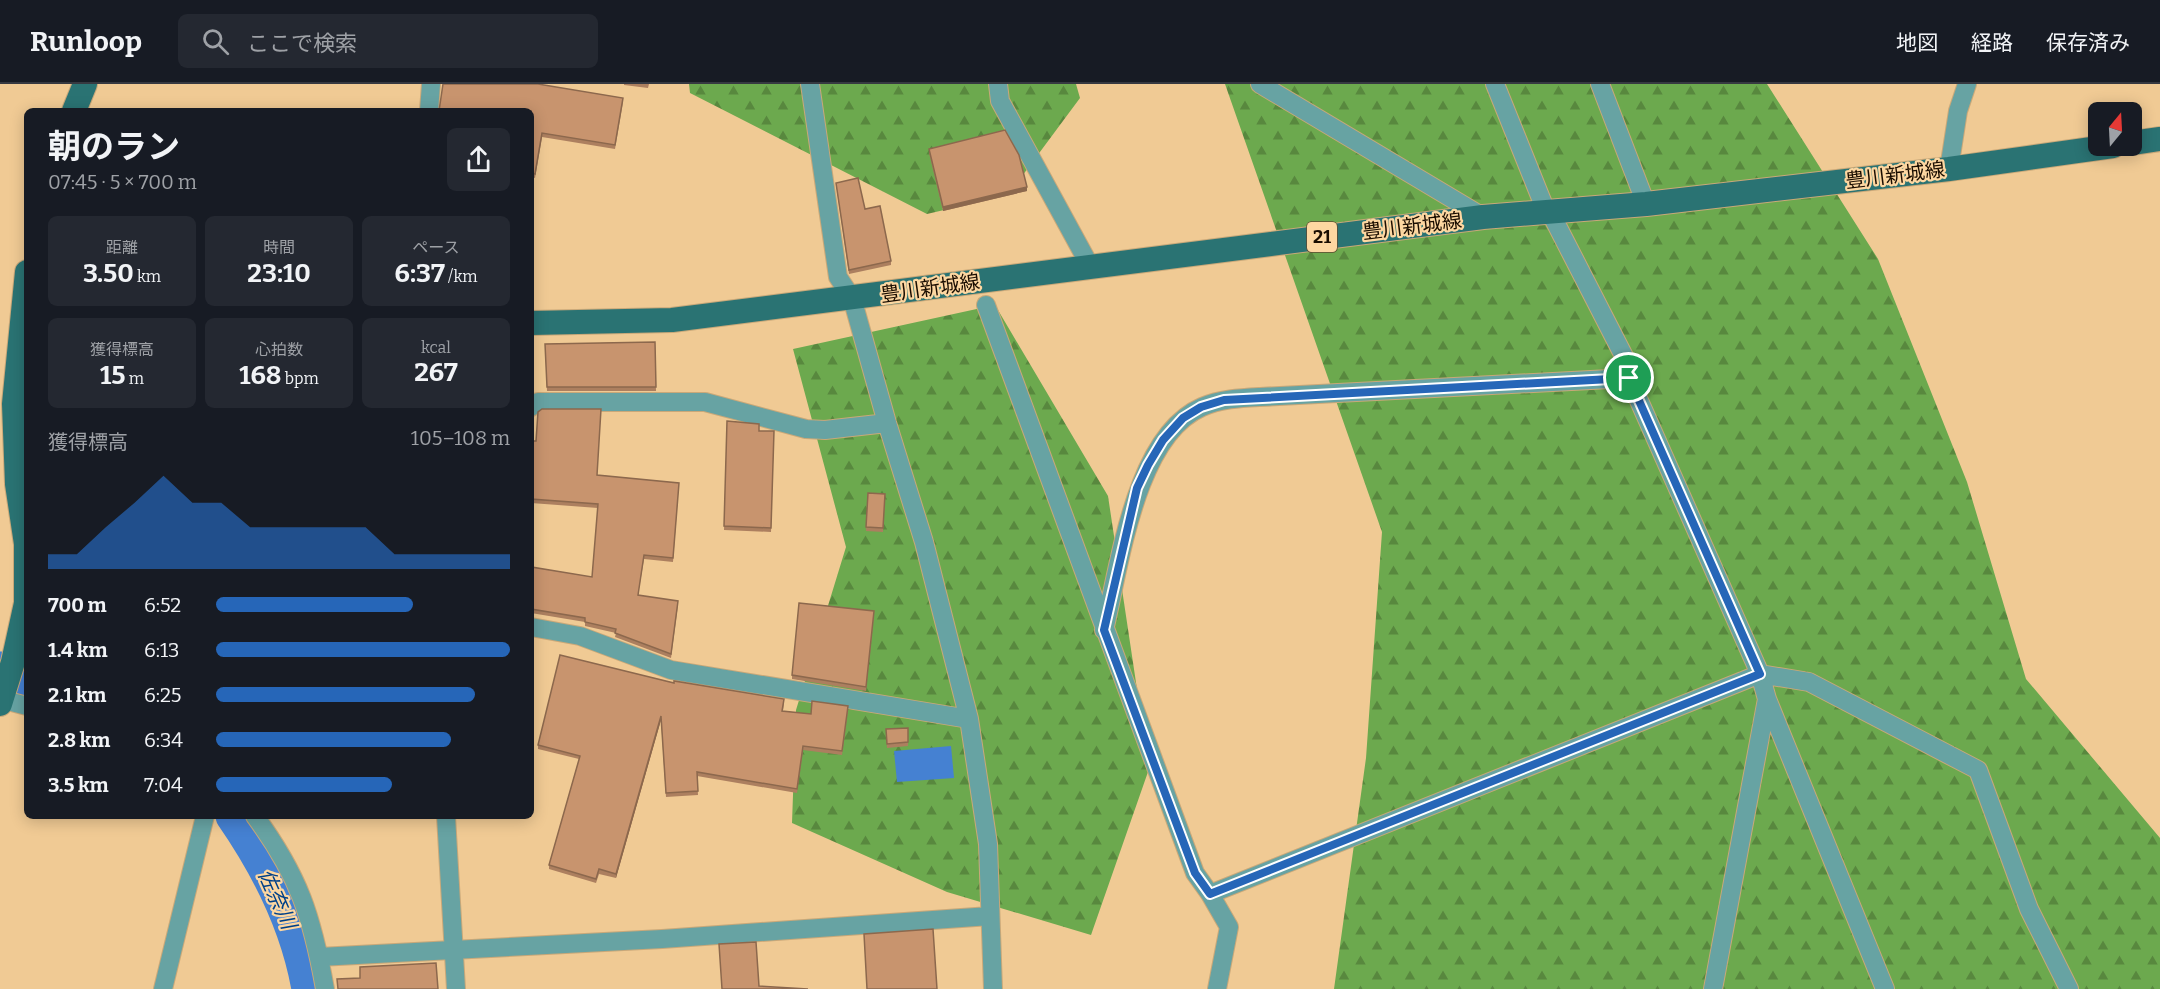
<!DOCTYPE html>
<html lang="ja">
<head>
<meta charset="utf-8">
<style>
	:root { --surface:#171b24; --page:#242831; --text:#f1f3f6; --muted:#9ea1a6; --line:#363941; --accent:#2666b8 }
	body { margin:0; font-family:Bitter,"Noto Sans JP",serif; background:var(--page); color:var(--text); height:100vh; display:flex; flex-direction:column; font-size:22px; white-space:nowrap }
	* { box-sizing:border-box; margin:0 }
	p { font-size:20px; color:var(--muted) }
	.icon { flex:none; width:33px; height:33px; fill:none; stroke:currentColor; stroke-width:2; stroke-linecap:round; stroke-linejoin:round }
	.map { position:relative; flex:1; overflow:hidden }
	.panel { position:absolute; left:24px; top:24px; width:510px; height:711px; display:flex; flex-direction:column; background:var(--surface); border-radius:9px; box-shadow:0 3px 15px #0003 }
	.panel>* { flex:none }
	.needle { width:39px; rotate:18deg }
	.buttons { position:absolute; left:2088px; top:18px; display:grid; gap:12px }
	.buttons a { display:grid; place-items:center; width:54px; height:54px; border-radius:9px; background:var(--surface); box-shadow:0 3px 15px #0003; font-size:30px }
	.pin { position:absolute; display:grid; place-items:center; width:51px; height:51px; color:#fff; margin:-26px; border:3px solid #fff; border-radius:50%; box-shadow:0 2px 6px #0007 }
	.round { display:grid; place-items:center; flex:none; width:63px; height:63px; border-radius:9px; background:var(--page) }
	.head { display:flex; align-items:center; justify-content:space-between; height:102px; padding:0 24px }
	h1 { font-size:33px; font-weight:700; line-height:45px }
	.stats { display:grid; grid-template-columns:repeat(3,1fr); gap:9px; height:102px; padding:6px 24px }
	.stats div { display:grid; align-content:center; border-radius:9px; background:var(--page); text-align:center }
	.stats b { font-size:26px; font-weight:700 }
	.stats small { font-size:16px; font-weight:400 }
	.stats p { font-size:16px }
	.chart { height:168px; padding:12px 24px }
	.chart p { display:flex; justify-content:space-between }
	.chart svg { width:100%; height:108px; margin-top:6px; fill:var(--accent); opacity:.7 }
	ul { padding:0 24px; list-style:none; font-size:20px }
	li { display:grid; grid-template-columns:96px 72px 1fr; align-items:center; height:45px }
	li i { height:15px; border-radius:8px; background:var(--accent) }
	header { display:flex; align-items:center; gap:36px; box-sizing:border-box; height:84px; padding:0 30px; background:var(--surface); border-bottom:2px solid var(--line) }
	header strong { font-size:28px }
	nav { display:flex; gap:33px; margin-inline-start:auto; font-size:21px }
	.search { width:420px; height:54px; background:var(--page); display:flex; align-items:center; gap:15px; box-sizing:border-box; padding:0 21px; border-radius:9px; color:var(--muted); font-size:22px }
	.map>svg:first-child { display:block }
</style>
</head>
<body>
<header>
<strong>Runloop</strong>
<div class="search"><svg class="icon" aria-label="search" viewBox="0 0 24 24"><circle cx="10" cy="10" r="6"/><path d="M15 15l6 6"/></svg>ここで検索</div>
<nav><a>地図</a><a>経路</a><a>保存済み</a></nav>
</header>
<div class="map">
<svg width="2160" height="905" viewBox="0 0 2160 905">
	<defs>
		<pattern id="forest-firs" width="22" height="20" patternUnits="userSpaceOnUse" patternTransform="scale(1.5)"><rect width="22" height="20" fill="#6ca94e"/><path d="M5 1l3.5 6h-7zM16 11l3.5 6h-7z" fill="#58883e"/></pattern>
	</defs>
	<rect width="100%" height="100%" fill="#f0ca94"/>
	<path fill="url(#forest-firs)" d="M 689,0 L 1076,0 L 1080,14 L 1008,111 L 927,130 L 690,9 Z
		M 1225,0 L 1767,0 L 1878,175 L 1967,398 L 2026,595 L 2160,754 L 2160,905 L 1334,905 L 1366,674 L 1382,448 Z
		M 995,221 L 1108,412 L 1149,685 L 1091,851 L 947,808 L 792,739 L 796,626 L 846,463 L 793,265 Z"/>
	<path fill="#4581d2" d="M 951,662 L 954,694 L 897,698 L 894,667 Z"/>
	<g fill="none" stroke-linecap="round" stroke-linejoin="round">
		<path stroke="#4581d2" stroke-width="33" d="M 0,584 L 27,598
			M 232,732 C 268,784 297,842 308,905"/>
		<g stroke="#c9a879" stroke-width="20">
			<path id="minor" d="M 810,0 L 838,193 L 852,214 L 887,339 L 924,458 L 969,635 L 988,760 L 993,905
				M 998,0 L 1000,17 L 1090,182
				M 1260,0 L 1483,133
				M 1495,0 L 1544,122 L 1549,126 L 1630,284 L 1629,294 L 1760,590 L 1767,615 L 1885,905
				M 1600,0 L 1646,120
				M 429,27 L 431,0
				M 1949,85 L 1958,27 L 1967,0
				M 986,221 L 1195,789 L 1210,810 L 1229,843 L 1217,905
				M 531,323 L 538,318 L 705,318 L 806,345 L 825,346 L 887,339
				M 531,543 L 580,552 L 671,586 L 969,635
				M 1104,546 C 1120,481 1135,352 1202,323 C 1220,315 1241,314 1260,313 L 1629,294
				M 0,615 L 27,622
				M 255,732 C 299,792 312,832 325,905
				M 446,732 L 456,905
				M 1210,810 L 1760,590 L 1809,598 L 1978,686 L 2029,825 L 2069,905
				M 319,873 L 662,855 L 990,832
				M 163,905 L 205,732
				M 1713,905 L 1767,615"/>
		</g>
		<g stroke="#c9a879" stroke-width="26">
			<path id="major" d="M 74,27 L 85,0
				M 2132,59 L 2160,55
				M 531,239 L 672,236 L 1483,133 L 1646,120 L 1949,85 L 2113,62
				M 0,620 L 13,578 L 26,519 L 26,460 L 17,400 L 14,320 L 27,188"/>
		</g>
		<use href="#minor" stroke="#67a3a3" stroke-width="18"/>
		<use href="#major" stroke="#2a7373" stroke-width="24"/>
	</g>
	<path fill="#ac7f5f" d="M 624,0 L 649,0 L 648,4 L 624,1 Z
		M 623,18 L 615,65 L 542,53 L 535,94 L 531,93 L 531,27 Z
		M 929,65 L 1027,107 L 943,127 L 929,69 Z
		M 836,99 L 865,125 L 891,177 L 891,181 L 849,190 Z
		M 655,258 L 656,307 L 547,307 L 545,260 Z
		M 727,337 L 759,347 L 774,347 L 771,448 L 724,446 Z
		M 531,357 L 598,391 L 679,399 L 673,478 L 644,475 L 638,511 L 678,521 L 671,574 L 615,553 L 616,549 L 585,542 L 585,538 L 531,529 L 531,483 L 592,493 L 598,424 L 531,419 Z
		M 868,409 L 885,410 L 883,448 L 866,447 Z
		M 874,531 L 866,607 L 792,595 L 792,591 Z
		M 674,599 L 784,619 L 783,627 L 811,630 L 848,626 L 842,671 L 803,666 L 797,709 L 697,692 L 698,711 L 666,713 L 661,636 L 616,794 L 599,790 L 596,799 L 549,785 L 549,781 L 579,675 L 538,665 L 538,661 Z
		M 908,644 L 908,662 L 887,664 L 886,645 Z"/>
	<path fill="#8c684d" d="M 1027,103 L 1027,107 L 943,127 L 943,123 Z
		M 661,632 L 661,636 L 616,794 L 616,790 Z"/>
	<path fill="#c8946e" stroke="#8c684d" stroke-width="1.5" d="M 443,0 L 538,0 L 623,14 L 615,61 L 542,49 L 535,90 L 531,89 L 531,27 L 439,27 Z
		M 1005,46 L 1019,71 L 1027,103 L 943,123 L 929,65 Z
		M 858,94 L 865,125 L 880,122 L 891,177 L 849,186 L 836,99 Z
		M 655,258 L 656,303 L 547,303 L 545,260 Z
		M 542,325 L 601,325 L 597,391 L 679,399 L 673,474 L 644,471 L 638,511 L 678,517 L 671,570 L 615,549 L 616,545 L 585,538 L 585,534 L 531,525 L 531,483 L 592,493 L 598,420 L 531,415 L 531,357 L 536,357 L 538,328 Z
		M 727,337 L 759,340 L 759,347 L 774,347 L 771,444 L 724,442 Z
		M 868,409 L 885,410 L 883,444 L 866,443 Z
		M 799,519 L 874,527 L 866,603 L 792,591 Z
		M 560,571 L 674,599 L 674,597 L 784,615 L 782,627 L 811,630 L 812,617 L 848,622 L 842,667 L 803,662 L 797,705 L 697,688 L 698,707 L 666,709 L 661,632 L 616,790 L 599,785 L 596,795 L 549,781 L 580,672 L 538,661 Z
		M 908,644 L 908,658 L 887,660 L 886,645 Z
		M 933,845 L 937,905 L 867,905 L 864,850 Z
		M 756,858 L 759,902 L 808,905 L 722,905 L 719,860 Z
		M 436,879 L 438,905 L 338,905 L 337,895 L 360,894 L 360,883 Z"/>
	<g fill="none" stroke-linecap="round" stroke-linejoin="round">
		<g stroke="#fff" stroke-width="12">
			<path id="route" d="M 1629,294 L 1760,590 L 1210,810 L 1195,789 L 1104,546 L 1137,404 L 1148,381 L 1163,356 L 1183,334 L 1201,323 L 1224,316 Z"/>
		</g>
		<use href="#route" stroke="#2666b8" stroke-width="8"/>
	</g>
	<g text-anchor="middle" stroke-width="4.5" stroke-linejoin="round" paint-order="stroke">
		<rect fill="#fdd7a1" stroke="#5e4a30" stroke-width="1.5" x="1307" y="138" width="30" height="30" rx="4.5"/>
		<g font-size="18" font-weight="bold" fill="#1a0d00">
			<text x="1322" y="159">21</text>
		</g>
		<g font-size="20" fill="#1a0d00" stroke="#fdd7a1">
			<text transform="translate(1895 91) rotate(-7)" y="7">豊川新城線</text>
			<text transform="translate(1412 142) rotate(-7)" y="7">豊川新城線</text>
			<text transform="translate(930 204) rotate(-8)" y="7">豊川新城線</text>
		</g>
		<g font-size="21" font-style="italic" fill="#004088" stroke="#fdd7a1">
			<text transform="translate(277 815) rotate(66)" y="7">佐奈川</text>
		</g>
	</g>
</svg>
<div class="buttons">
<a><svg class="needle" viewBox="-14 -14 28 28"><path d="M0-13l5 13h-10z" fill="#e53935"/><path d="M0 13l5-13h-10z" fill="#9ea1a6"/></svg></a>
</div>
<div class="pin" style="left:1629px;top:294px;background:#1e9e55"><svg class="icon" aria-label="arrive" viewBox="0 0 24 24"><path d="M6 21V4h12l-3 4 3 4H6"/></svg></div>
<section class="panel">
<div class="head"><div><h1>朝のラン</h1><p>07:45 · 5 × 700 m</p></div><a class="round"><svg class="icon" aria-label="share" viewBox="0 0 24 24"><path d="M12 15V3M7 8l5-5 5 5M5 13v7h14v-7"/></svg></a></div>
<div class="stats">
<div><p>距離</p><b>3.50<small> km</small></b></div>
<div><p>時間</p><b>23:10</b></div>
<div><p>ペース</p><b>6:37<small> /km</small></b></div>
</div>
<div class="stats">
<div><p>獲得標高</p><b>15<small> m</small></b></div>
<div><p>心拍数</p><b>168<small> bpm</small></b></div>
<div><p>kcal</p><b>267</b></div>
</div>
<div class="chart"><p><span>獲得標高</span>105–108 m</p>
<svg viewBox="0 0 160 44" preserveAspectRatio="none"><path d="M0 44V38L10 38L20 27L30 17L40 6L50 17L60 17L70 27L80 27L90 27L100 27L110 27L120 38L130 38L140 38L150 38L160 38V44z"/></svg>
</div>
<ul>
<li><b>700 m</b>6:52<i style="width:67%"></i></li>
<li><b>1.4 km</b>6:13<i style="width:100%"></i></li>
<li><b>2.1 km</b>6:25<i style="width:88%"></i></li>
<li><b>2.8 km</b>6:34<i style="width:80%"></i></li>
<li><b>3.5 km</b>7:04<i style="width:60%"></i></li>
</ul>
</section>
</div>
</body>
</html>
